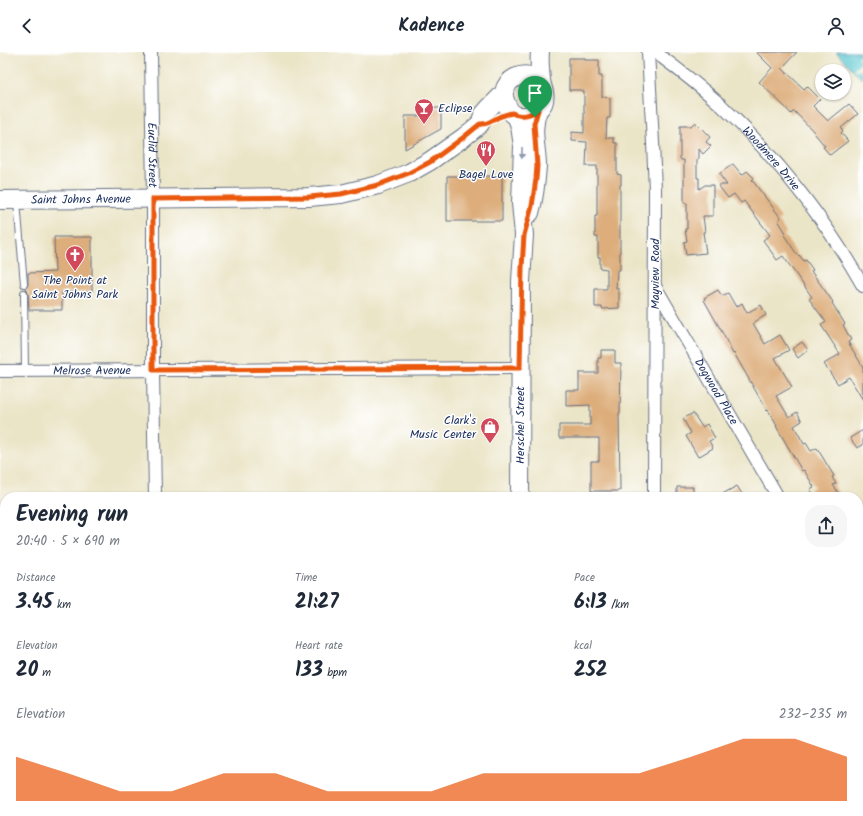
<!DOCTYPE html>
<html lang="en">
<head>
<meta charset="utf-8">
<style>
	:root { --surface:#fff; --page:#f6f6f7; --text:#1f2937; --muted:#747a83; --accent:#ea580c }
	body { margin:0; font-family:Kalam,sans-serif; background:var(--page); color:var(--text); height:100vh; display:flex; flex-direction:column; font-size:15px; white-space:nowrap }
	* { box-sizing:border-box; margin:0 }
	p { font-size:13px; color:var(--muted) }
	.icon { flex:none; width:22px; height:22px; fill:none; stroke:currentColor; stroke-width:2; stroke-linecap:round; stroke-linejoin:round }
	.map { position:relative; flex:1; overflow:hidden }
	.details { position:absolute; left:0px; top:440px; width:863px; height:324px; display:flex; flex-direction:column; background:var(--surface); border-radius:16px 16px 0 0; box-shadow:0 1px 3px #0004 }
	.details>* { flex:none }
	.controls { position:absolute; left:815px; top:12px; display:grid; gap:8px }
	.controls a { display:grid; place-items:center; width:36px; height:36px; border-radius:50%; background:var(--surface); box-shadow:0 1px 3px #0004; font-size:20px }
	.pin { position:absolute; display:grid; place-items:center; width:34px; height:34px; color:#fff; margin:-41px -17px; border-radius:50% 50% 50% 0; rotate:-45deg; box-shadow:0 0 4px #0007 }
	.pin .icon { rotate:45deg }
	.round { display:grid; place-items:center; flex:none; width:42px; height:42px; border-radius:16px; background:var(--page) }
	.overview { display:flex; align-items:center; justify-content:space-between; height:68px; padding:0 16px }
	h1 { font-size:22px; font-weight:700; line-height:30px }
	.stats { display:grid; grid-template-columns:repeat(3,1fr); gap:6px; height:68px; padding:4px 16px }
	.stats div { display:grid; align-content:center }
	.stats b { font-size:20px; font-weight:700 }
	.stats small { font-size:11px; font-weight:400 }
	.stats p { font-size:11px }
	.chart { height:112px; padding:8px 16px }
	.chart p { display:flex; justify-content:space-between }
	.chart svg { width:100%; height:72px; margin-top:4px; fill:var(--accent); opacity:.7 }
	header { display:flex; justify-content:space-between; align-items:center; height:52px; padding:0 16px; background:var(--surface); font-size:18px; font-weight:700 }
	.map>svg:first-child { display:block }
</style>
</head>
<body>
<header><svg class="icon" aria-label="back" viewBox="0 0 24 24"><path d="M15 5l-7 7 7 7"/></svg>Kadence<svg class="icon" aria-label="person" viewBox="0 0 24 24"><circle cx="12" cy="8" r="4"/><path d="M4 21q1-7 8-7t8 7"/></svg></header>
<div class="map">
<svg width="863" height="764" viewBox="0 0 863 764">
	<rect width="100%" height="100%" fill="#fff"/>
	<filter id="ink" filterUnits="userSpaceOnUse"><feTurbulence type="fractalNoise" baseFrequency=".025" numOctaves="2"/><feDisplacementMap in="SourceGraphic" scale="8" xChannelSelector="R" yChannelSelector="G"/><feConvolveMatrix kernelMatrix="1 2 1 2 8 2 1 2 1" color-interpolation-filters="sRGB"/></filter>
	<filter id="wash" filterUnits="userSpaceOnUse"><feTurbulence type="fractalNoise" baseFrequency=".012" numOctaves="4" result="noise"/><feDisplacementMap in="SourceGraphic" scale="16" xChannelSelector="R" yChannelSelector="G"/><feGaussianBlur stdDeviation="0.9" result="paint"/><feColorMatrix in="noise" values="0 0 0 0 0 0 0 0 0 0 0 0 0 0 0 0 0 1.4 0 .05"/><feComposite in="paint" operator="in"/></filter>
	<g filter="url(#wash)">
		<rect width="100%" height="100%" fill="#ebe5c8"/>
		<path fill="#5bc8d0" stroke="#3b7c97" d="M 836,0 L 863,0 L 863,28 Z
			M 863,736 L 863,751 L 858,755 L 858,740 Z
			M 837,759 L 853,759 L 847,764 L 832,764 Z"/>
		<path fill="#ebe5c8" d="M 862,1 L 863,2 L 863,21 L 859,17 L 856,20 L 854,18 L 862,10 L 858,6 Z"/>
		<g id="blocks">
			<path fill="#ddae7b" d="M 756,0 L 797,0 L 782,16 L 804,37 L 807,34 L 820,47 L 813,54 L 828,69 L 849,52 L 858,62 L 841,76 L 843,79 L 841,81 L 848,89 L 830,103 L 823,95 L 825,94 L 814,81 L 815,81 L 794,59 L 791,62 L 785,55 L 759,30 L 772,16 Z
				M 569,6 L 585,6 L 585,8 L 599,8 L 599,24 L 602,24 L 602,45 L 610,46 L 610,66 L 607,66 L 606,86 L 614,86 L 614,91 L 617,91 L 617,122 L 621,123 L 621,133 L 620,133 L 620,218 L 617,218 L 616,237 L 619,237 L 619,256 L 602,257 L 602,255 L 595,255 L 595,237 L 607,237 L 607,217 L 600,216 L 600,205 L 598,205 L 598,185 L 595,185 L 595,164 L 597,164 L 597,114 L 586,114 L 587,90 L 572,89 L 572,80 L 584,81 L 584,39 L 581,39 L 581,38 L 569,38 Z
				M 422,56 L 441,56 L 441,77 L 405,97 L 405,64 L 422,64 Z
				M 695,70 L 710,85 L 706,90 L 711,94 L 703,102 L 699,97 L 699,106 L 697,108 L 697,126 L 699,126 L 699,137 L 705,133 L 713,133 L 713,164 L 703,164 L 705,180 L 703,180 L 706,201 L 686,203 L 684,190 L 687,189 L 685,177 L 687,177 L 687,151 L 684,151 L 684,108 L 681,108 L 680,106 L 680,74 L 691,74 Z
				M 733,112 L 742,123 L 747,119 L 754,126 L 752,128 L 781,166 L 778,168 L 786,181 L 784,183 L 798,204 L 799,203 L 804,209 L 806,208 L 813,218 L 811,219 L 833,250 L 832,251 L 845,272 L 843,273 L 851,288 L 848,290 L 863,315 L 863,348 L 849,325 L 838,332 L 824,312 L 840,302 L 821,273 L 826,270 L 809,247 L 812,245 L 783,204 L 777,208 L 763,188 L 770,183 L 744,149 L 741,151 L 734,142 L 728,146 L 718,133 L 727,133 L 719,122 Z
				M 447,124 L 502,124 L 502,169 L 447,169 Z
				M 54,185 L 92,185 L 92,240 L 62,240 L 62,258 L 29,258 L 28,241 L 26,236 L 28,232 L 28,221 L 55,220 Z
				M 718,238 L 722,244 L 728,241 L 736,255 L 742,251 L 747,261 L 761,253 L 766,263 L 753,271 L 765,292 L 780,283 L 789,298 L 775,306 L 792,335 L 776,344 L 789,365 L 797,360 L 802,369 L 794,374 L 804,392 L 806,391 L 811,399 L 817,396 L 834,424 L 832,425 L 836,432 L 833,433 L 839,442 L 834,445 L 815,445 L 810,437 L 814,435 L 804,418 L 802,419 L 776,374 L 777,374 L 768,358 L 767,359 L 734,301 L 733,302 L 722,280 L 704,248 L 705,248 L 704,246 Z
				M 802,290 L 808,298 L 798,306 L 792,297 Z
				M 601,298 L 615,298 L 615,311 L 621,311 L 620,361 L 619,361 L 620,439 L 591,439 L 591,409 L 599,409 L 599,386 L 559,386 L 559,373 L 590,373 L 590,353 L 566,354 L 566,338 L 579,338 L 579,321 L 598,321 L 598,306 L 601,306 Z
				M 693,361 L 702,375 L 707,372 L 715,386 L 709,389 L 713,396 L 698,405 L 686,384 L 691,381 L 683,367 Z
				M 863,378 L 863,393 L 857,396 L 850,386 Z
				M 737,434 L 744,445 L 717,445 Z
				M 677,435 L 693,435 L 693,445 L 677,445 Z"/>
		</g>
	</g>
	<g filter="url(#ink)">
		<use href="#blocks" fill-opacity="0" stroke="#646f83" stroke-width="1"/>
		<g fill="none" stroke-linecap="round" stroke-linejoin="round">
			<g stroke="#646f83" stroke-width="8">
				<path id="lane" d="M 17,150 L 24,232
					M 24,241 L 25,319"/>
			</g>
			<g stroke="#646f83" stroke-width="14">
				<g id="street">
					<path id="s1" d="M 151,0 L 153,147 L 153,318 L 155,445"/>
					<path d="M 648,0 L 653,91 L 655,138 L 654,445"/>
					<path id="s2" d="M 655,0 C 678,17 701,35 722,54 C 777,106 825,167 863,234"/>
					<path id="s3" d="M 655,234 L 778,445"/>
					<path id="s4" d="M 0,319 L 521,316"/>
					<path d="M 0,487 L 5,486"/>
					<path d="M 858,512 L 863,506"/>
					<path d="M 0,654 L 5,654"/>
					<path d="M 160,759 L 160,764"/>
					<path d="M 653,764 L 653,759"/>
				</g>
			</g>
			<g stroke="#646f83" stroke-width="20">
				<g id="secondary">
					<path d="M 540,0 C 539,9 540,18 541,28 C 542,37 547,42 543,52 C 538,61 523,68 513,62 C 508,58 503,46 504,40 C 507,27 521,20 533,25 C 536,26 539,29 541,30"/>
					<path d="M 516,63 L 520,74 L 523,94 L 521,151 L 524,183 L 521,229 L 520,445"/>
					<path id="s5" d="M 0,148 L 309,145 L 341,142 L 378,133 L 409,121 L 430,109 L 464,85 L 480,72 L 483,63 L 489,56 L 504,41"/>
					<path d="M 530,161 C 534,146 536,129 537,114 C 537,94 530,79 538,58"/>
					<path d="M 519,764 L 519,759"/>
				</g>
			</g>
			<use href="#lane" stroke="#fff" stroke-width="6"/>
			<use href="#street" stroke="#fff" stroke-width="12"/>
			<use href="#secondary" stroke="#fff" stroke-width="18"/>
		</g>
		<defs><path id="oneway-solid" d="M-6-.8H1V-3.2L6.5 0L1 3.2V.8H-6Z"/></defs>
		<use fill="#8d97ae" href="#oneway-solid" transform="translate(522 101) rotate(91)"/>
	</g>
	<g fill="none" stroke-linecap="round" stroke-linejoin="round" filter="url(#ink)">
		<g stroke="#fff" stroke-width="8">
			<path id="route" d="M 538,58 L 534,72 L 537,114 L 536,127 L 532,154 L 524,183 L 522,216 L 520,316 L 153,318 L 153,147 L 309,145 L 341,142 L 378,133 L 409,121 L 430,110 L 464,85 L 480,72 C 488,73 492,68 499,65 C 503,63 508,62 512,61 C 521,66 530,63 538,58 Z"/>
		</g>
		<use href="#route" stroke="#ea580c" stroke-width="5"/>
	</g>
	<defs>
		<g id="bar-pin" transform="scale(1)"><path d="M0 17L-7.5 6A9.5 9.5 0 1 1 7.5 6Z" fill="#d1495b" stroke="#fff"/><path d="M-6-5H6L.8 .8V4.5H3.5V6h-7V4.5H-.8V.8Z" fill="#fff"/></g>
		<g id="restaurant-pin" transform="scale(1)"><path d="M0 17L-7.5 6A9.5 9.5 0 1 1 7.5 6Z" fill="#d1495b" stroke="#fff"/><path d="M-5-6h1v4h1v-4h1v4h1v-4h1v5L-1.5 .5V6h-2V.5L-5-1ZM5-6V6H3V1.5H1.5Q1.5-4 5-6Z" fill="#fff"/></g>
		<g id="church-pin" transform="scale(1)"><path d="M0 17L-7.5 6A9.5 9.5 0 1 1 7.5 6Z" fill="#d1495b" stroke="#fff"/><path d="M-1.2-6h2.4v3.5h3.3v2.4h-3.3V6h-2.4V-.1h-3.3v-2.4h3.3Z" fill="#fff"/></g>
		<g id="shop-pin" transform="scale(1)"><path d="M0 17L-7.5 6A9.5 9.5 0 1 1 7.5 6Z" fill="#d1495b" stroke="#fff"/><path d="M-5-2.5h2.3a2.7 3.5 0 0 1 5.4 0H5L5.5 6h-11ZM-1.5-2.5h3a1.5 2.3 0 0 0-3 0Z" fill="#fff"/></g>
	</defs>
	<g fill-rule="evenodd">
		<use href="#bar-pin" x="424" y="56"/>
		<use href="#restaurant-pin" x="486" y="98"/>
		<use href="#church-pin" x="75" y="203"/>
		<use href="#shop-pin" x="490" y="375"/>
	</g>
	<g text-anchor="middle" stroke-width="3" stroke-linejoin="round" paint-order="stroke">
		<g font-size="12" fill="#1b2f5e" stroke="#fff">
			<text x="438" y="60" text-anchor="start">Eclipse</text>
			<text x="486" y="126">Bagel Love</text>
			<text x="75" y="232">The Point at<tspan x="75" dy="14">Saint Johns Park</tspan></text>
			<text x="476" y="372" text-anchor="end">Clark's<tspan x="476" dy="14">Music Center</tspan></text>
		</g>
		<g font-size="12" fill="#1b2f5e" stroke="#fff">
			<text dy="4" stroke="none"><textPath href="#s1" startOffset="103">Euclid Street</textPath></text>
			<text dy="4" stroke="none"><textPath href="#s2" startOffset="158">Woodmere Drive</textPath></text>
			<text dy="4" stroke="none"><textPath href="#s5" startOffset="81">Saint Johns Avenue</textPath></text>
			<text transform="translate(655 222) rotate(-90)" y="4">Mayview Road</text>
			<text dy="4" stroke="none"><textPath href="#s4" startOffset="92">Melrose Avenue</textPath></text>
			<text dy="4" stroke="none"><textPath href="#s3" startOffset="122">Dogwood Place</textPath></text>
			<text transform="translate(520 373) rotate(-90)" y="4">Herschel Street</text>
		</g>
	</g>
</svg>
<div class="controls">
<a><svg class="icon" aria-label="layers" viewBox="0 0 24 24"><path d="M12 4l9 5-9 5-9-5zM3 14l9 5 9-5"/></svg></a>
</div>
<div class="pin" style="left:535px;top:65px;background:#1e9e55"><svg class="icon" aria-label="arrive" viewBox="0 0 24 24"><path d="M6 21V4h12l-3 4 3 4H6"/></svg></div>
<section class="details">
<div class="overview"><div><h1>Evening run</h1><p>20:40 · 5 × 690 m</p></div><a class="round"><svg class="icon" aria-label="share" viewBox="0 0 24 24"><path d="M12 15V3M7 8l5-5 5 5M5 13v7h14v-7"/></svg></a></div>
<div class="stats">
<div><p>Distance</p><b>3.45<small> km</small></b></div>
<div><p>Time</p><b>21:27</b></div>
<div><p>Pace</p><b>6:13<small> /km</small></b></div>
</div>
<div class="stats">
<div><p>Elevation</p><b>20<small> m</small></b></div>
<div><p>Heart rate</p><b>133<small> bpm</small></b></div>
<div><p>kcal</p><b>252</b></div>
</div>
<div class="chart"><p><span>Elevation</span>232–235 m</p>
<svg viewBox="0 0 160 44" preserveAspectRatio="none"><path d="M0 44V17L10 27L20 38L30 38L40 27L50 27L60 38L70 38L80 38L90 27L100 27L110 27L120 27L130 17L140 6L150 6L160 17V44z"/></svg>
</div>
</section>
</div>
</body>
</html>
